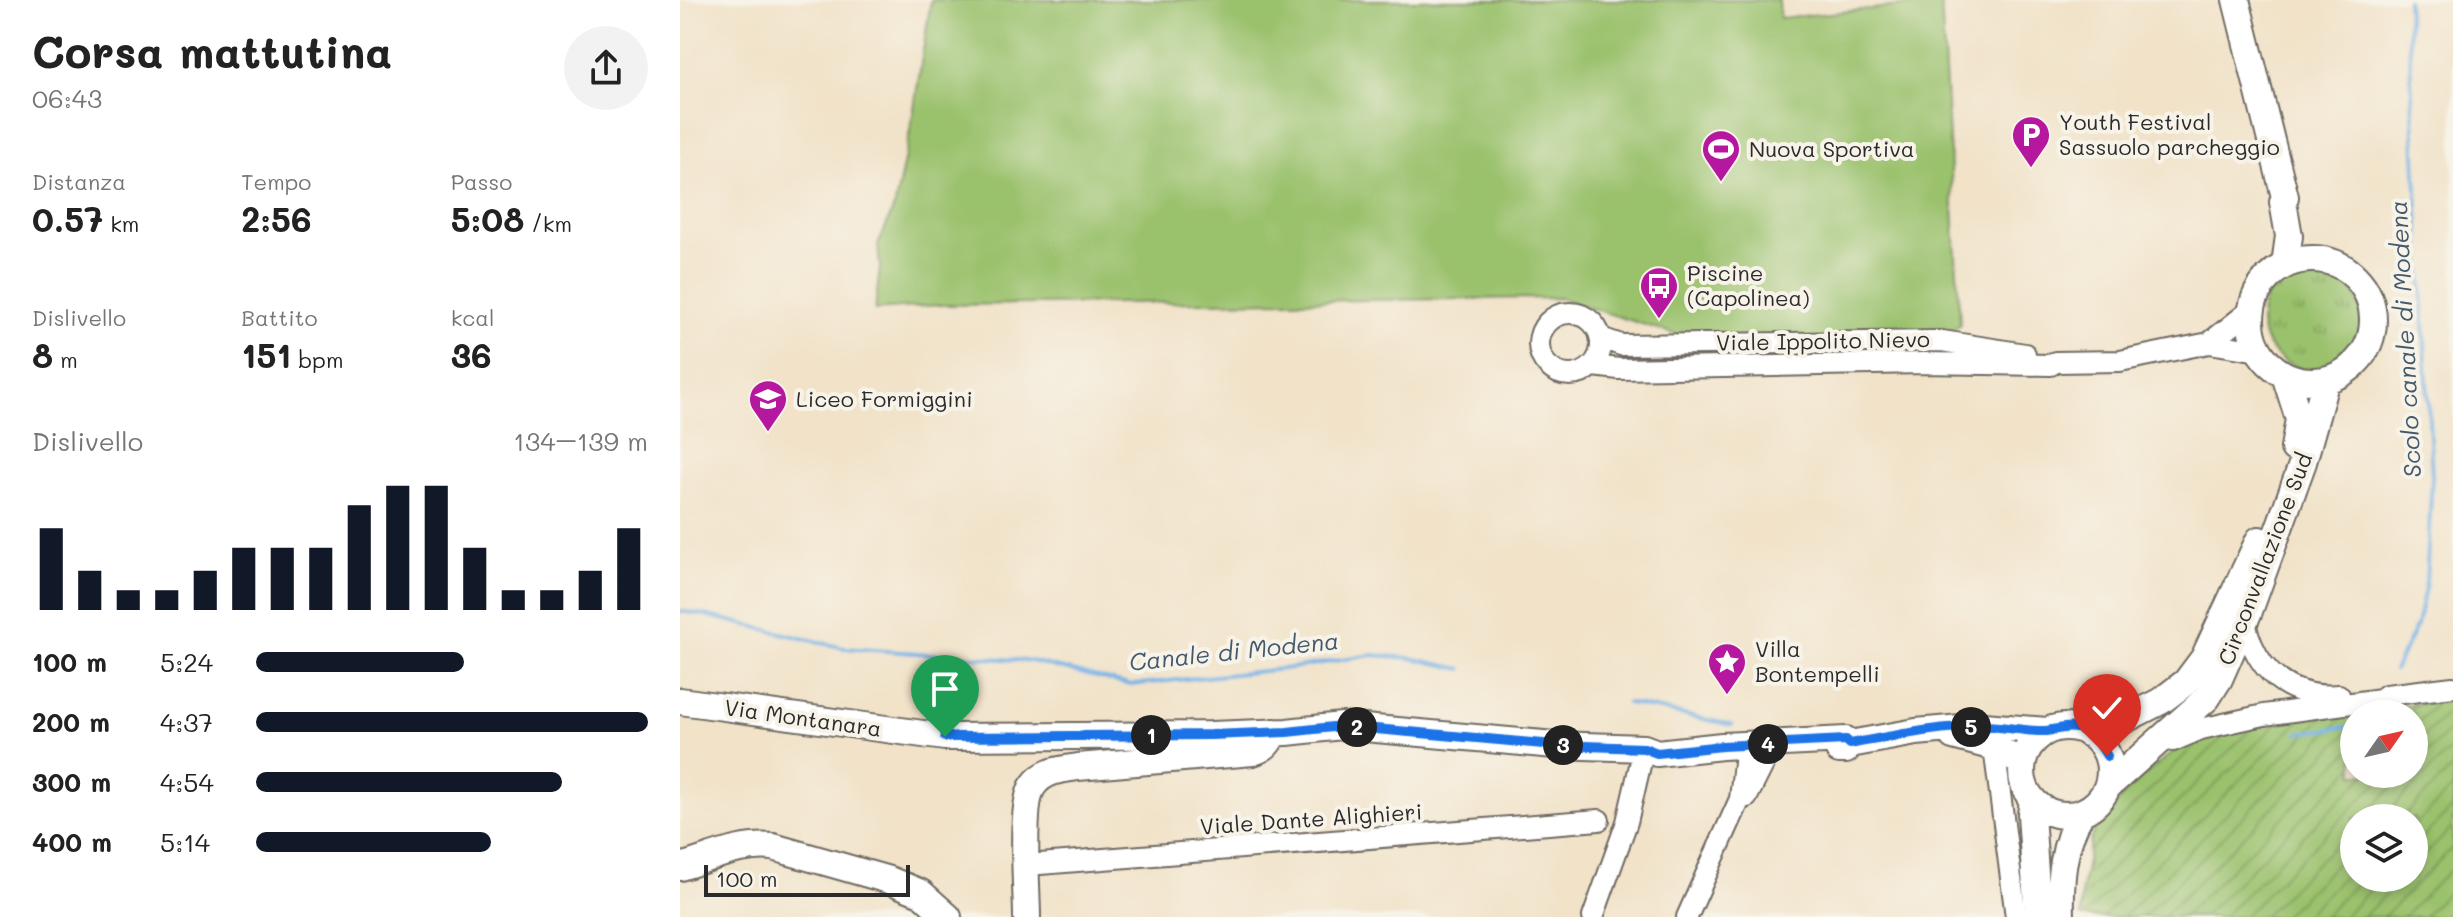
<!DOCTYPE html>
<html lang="it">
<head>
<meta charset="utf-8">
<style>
	:root { --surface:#fff; --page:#f2f2f2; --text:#222; --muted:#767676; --accent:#111827 }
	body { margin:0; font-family:Mali,sans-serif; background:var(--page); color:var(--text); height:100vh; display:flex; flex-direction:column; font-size:30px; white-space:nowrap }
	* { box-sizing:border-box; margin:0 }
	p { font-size:26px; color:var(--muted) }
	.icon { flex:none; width:44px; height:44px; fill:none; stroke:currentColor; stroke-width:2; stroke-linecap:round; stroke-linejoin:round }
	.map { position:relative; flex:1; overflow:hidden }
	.panel { display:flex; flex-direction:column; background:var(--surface); width:680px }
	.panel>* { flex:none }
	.needle { width:52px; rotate:56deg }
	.controls { position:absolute; left:1660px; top:700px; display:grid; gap:16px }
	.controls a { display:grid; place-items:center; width:88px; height:88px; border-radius:50%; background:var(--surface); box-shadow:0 4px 12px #0003; font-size:40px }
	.scale { position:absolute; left:24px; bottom:20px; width:206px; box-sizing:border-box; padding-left:8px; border:4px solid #2b2b2b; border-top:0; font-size:22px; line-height:28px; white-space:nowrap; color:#2b2b2b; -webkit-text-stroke:6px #f7f3e8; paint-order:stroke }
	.pin { position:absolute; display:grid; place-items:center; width:68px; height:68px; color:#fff; margin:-82px -34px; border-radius:50% 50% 50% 0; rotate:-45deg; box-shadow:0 0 8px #0007 }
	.pin .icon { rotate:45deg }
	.km { position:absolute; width:40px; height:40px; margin:-20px; border-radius:50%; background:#222; color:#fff; font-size:22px; line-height:40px; text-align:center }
	.round { display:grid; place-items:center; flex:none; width:84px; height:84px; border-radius:42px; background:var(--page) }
	.overview { display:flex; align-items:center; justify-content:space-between; height:136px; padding:0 32px }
	h1 { font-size:44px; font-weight:700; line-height:60px }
	.figures { display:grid; grid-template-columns:repeat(3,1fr); gap:12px; height:136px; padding:8px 32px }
	.figures div { display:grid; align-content:center }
	.figures b { font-size:34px; font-weight:700 }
	.figures small { font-size:22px; font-weight:400 }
	.figures p { font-size:22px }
	.chart { height:224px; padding:16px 32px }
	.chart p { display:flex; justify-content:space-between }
	.chart svg { width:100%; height:144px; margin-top:8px; stroke:var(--accent); stroke-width:6 }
	ul { padding:0 32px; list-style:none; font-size:26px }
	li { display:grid; grid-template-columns:128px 96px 1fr; align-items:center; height:60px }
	li i { height:20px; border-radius:10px; background:var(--accent) }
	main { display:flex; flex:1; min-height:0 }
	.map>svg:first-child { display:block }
</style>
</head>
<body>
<main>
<section class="panel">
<div class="overview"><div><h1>Corsa mattutina</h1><p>06:43</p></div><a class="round"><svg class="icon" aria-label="share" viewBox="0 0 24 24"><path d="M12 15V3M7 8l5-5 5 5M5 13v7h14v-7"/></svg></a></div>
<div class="figures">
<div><p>Distanza</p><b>0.57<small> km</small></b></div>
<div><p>Tempo</p><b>2:56</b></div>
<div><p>Passo</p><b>5:08<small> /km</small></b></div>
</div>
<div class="figures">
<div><p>Dislivello</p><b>8<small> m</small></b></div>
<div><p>Battito</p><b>151<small> bpm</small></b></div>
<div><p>kcal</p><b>36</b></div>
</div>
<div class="chart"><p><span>Dislivello</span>134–139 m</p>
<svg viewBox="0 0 160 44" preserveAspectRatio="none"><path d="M5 44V19M15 44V32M25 44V38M35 44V38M45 44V32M55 44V25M65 44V25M75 44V25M85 44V12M95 44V6M105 44V6M115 44V25M125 44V38M135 44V38M145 44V32M155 44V19"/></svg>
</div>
<ul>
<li><b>100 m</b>5:24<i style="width:53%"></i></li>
<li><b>200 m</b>4:37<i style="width:100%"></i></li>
<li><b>300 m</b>4:54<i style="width:78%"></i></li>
<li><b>400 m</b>5:14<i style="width:60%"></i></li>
</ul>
</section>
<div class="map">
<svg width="1773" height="917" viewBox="0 0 1773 917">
	<defs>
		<pattern id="grass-tufts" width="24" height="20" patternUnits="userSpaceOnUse" patternTransform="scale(2)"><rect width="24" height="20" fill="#9ac16c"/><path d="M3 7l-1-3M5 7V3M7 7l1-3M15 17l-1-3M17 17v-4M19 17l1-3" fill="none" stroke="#7e9d59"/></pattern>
		<pattern id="garden-furrows" width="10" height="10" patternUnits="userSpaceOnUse" patternTransform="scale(2)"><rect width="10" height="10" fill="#9ac16c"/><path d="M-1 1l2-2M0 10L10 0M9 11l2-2" fill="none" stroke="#7e9d59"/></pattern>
	</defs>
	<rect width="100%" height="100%" fill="#f7f3e8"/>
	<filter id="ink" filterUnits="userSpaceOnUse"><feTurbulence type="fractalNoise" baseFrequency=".0125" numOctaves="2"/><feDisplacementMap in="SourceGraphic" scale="16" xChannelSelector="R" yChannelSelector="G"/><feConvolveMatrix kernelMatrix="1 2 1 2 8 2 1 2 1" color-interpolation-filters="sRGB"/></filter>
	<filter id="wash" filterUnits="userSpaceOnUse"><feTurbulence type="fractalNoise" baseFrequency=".006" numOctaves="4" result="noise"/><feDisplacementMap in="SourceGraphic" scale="32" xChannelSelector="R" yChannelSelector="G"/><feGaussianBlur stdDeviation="1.8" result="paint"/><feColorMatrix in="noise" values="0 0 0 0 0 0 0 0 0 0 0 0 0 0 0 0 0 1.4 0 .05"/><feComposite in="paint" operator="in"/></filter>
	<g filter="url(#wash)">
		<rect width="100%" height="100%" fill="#f1e2c8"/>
		<path fill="url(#grass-tufts)" stroke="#62764c" stroke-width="2" d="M1581 319a50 50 0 1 1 100 0a50 50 0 1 1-100 0Z"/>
		<path fill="url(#garden-furrows)" stroke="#62764c" stroke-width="2" fill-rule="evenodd" d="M 1773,699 L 1773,917 L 1401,917 L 1401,895 L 1411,837 L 1420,820 L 1436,805 L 1448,788 L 1493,752 L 1515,740 L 1592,723 ZM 1674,714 L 1734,714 L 1734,774 L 1674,774 ZM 1674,818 L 1734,818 L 1734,878 L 1674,878 Z"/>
		<path fill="#9ac16c" stroke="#62764c" stroke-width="2" d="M 251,0 L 1099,0 L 1100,18 L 1261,2 L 1280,324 L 1253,347 L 1045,350 L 879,298 L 261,305 L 195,310 L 200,268 L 198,245 L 215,205 L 232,121 Z"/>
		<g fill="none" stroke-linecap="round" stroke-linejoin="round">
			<path stroke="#71afe4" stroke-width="4" d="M 0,611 L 25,615 L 164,648 L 351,661 L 450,685 L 612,668 L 692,655 L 731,658 L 782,669
				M 1714,670 L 1737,625 L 1746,583 L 1752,477 L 1727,0
				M 947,703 L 1052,725
				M 1618,733 L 1674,726"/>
		</g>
	</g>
	<g filter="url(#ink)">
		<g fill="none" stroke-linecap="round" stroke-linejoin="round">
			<g stroke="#706b62" stroke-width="24">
				<path id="minor" d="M859 344a31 31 0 1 1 62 0a31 31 0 1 1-62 0Z
					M 921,338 L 941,345 L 1262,341 L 1345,354
					M 1529,343 L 1572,309
					M 913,366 L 939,369 L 1243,363 L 1371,365 L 1375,362 L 1440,361 L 1529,343 L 1579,351
					M 1565,623 C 1577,672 1608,699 1659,695
					M 1480,739 L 1493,741 L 1521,729 L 1584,715 L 1701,699 L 1706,695 L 1773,687
					M 1314,747 L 1336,917
					M 1062,798 L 1067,797 L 1088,755
					M 347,865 L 919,820
					M 913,917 L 947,822 L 964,748
					M 1007,917 L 1060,799 L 1066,745"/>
			</g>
			<g stroke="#706b62" stroke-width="30">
				<path id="major" d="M 1556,0 L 1605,197 L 1603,202 L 1609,236 L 1605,265
					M1571 320a61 61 0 1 1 122 0a61 61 0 1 1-122 0Z
					M 1605,375 L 1619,419 L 1614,448
					M 0,701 L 265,737 L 531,735 L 607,732 L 662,726 L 875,745 L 964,748 L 977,753 L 1042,746 L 1166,740 L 1170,744
					M1342 771a44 44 0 1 1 88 0a44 44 0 1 1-88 0Z
					M 1407,733 L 1434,725 L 1481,701 L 1506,682 L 1524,658 L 1579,540
					M 1273,736 L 1314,747 L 1342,763
					M 1159,750 L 1166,750 L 1170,744 L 1236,732 L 1304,726 L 1367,731
					M 1427,787 L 1527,698 L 1539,679 L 1569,611 L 1623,462 L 1646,380
					M 1353,801 L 1351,814 L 1358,917
					M 0,867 C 32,858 59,844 93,847 L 209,880 L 241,893 L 268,917
					M 347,917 C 347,890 340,804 353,786 C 363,771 381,769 398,767 L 573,752 C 585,748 589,744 594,732
					M 1381,917 C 1380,882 1382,843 1402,812"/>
			</g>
			<use href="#minor" stroke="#fff" stroke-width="20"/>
			<use href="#major" stroke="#fff" stroke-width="26"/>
		</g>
	</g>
	<g fill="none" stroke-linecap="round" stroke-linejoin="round" filter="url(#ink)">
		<g stroke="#fff" stroke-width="16">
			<path id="route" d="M 265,737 L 531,735 L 607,732 L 662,726 L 875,745 L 964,748 L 977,753 L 1042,746 L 1166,740 L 1170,744 C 1214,736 1260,726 1304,726 C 1325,726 1346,732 1366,731 C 1377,730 1385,726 1396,728 C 1411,732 1420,743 1427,756"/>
		</g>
		<use href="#route" stroke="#1a73e8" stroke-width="10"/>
	</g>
	<defs>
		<g id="parking-pin" transform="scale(2)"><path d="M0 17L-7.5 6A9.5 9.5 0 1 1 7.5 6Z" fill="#b5179e" stroke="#f7f3e8"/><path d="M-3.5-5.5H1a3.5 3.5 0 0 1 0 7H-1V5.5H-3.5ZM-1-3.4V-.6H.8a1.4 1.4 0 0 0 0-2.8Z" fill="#fff"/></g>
		<g id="stadium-pin" transform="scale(2)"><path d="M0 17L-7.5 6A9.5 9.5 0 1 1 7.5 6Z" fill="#b5179e" stroke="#f7f3e8"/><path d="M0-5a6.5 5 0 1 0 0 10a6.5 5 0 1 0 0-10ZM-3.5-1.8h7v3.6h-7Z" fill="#fff"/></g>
		<g id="bus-pin" transform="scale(2)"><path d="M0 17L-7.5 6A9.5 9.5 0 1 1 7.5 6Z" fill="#b5179e" stroke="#f7f3e8"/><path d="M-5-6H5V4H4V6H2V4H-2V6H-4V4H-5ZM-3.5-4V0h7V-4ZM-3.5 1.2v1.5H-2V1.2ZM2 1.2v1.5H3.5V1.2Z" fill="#fff"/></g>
		<g id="school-pin" transform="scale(2)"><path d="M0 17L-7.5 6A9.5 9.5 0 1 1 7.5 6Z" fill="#b5179e" stroke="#f7f3e8"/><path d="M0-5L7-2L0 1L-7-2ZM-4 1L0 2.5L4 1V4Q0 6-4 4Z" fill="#fff"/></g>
		<g id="sight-pin" transform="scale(2)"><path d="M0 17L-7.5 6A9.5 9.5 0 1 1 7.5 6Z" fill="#b5179e" stroke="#f7f3e8"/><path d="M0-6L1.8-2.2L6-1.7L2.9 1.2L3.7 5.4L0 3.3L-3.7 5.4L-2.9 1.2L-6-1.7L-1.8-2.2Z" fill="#fff"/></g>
	</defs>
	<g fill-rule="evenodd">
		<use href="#parking-pin" x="1351" y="135"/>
		<use href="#stadium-pin" x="1041" y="149"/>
		<use href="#bus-pin" x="979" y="286"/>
		<use href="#school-pin" x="88" y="399"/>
		<use href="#sight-pin" x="1047" y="662"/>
	</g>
	<g text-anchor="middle" stroke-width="8" stroke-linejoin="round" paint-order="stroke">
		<g font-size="22" fill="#2b2b2b" stroke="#f7f3e8" text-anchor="start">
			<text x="1379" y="130">Youth Festival<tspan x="1379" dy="25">Sassuolo parcheggio</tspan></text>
			<text x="1069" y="157">Nuova Sportiva</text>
			<text x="1007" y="281">Piscine<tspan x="1007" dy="25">(Capolinea)</tspan></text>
			<text x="116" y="407">Liceo Formiggini</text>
			<text x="1075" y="657">Villa<tspan x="1075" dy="25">Bontempelli</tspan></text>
		</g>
		<g font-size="22" fill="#2b2b2b" stroke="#f7f3e8">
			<text transform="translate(1143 341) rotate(-1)" y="8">Viale Ippolito Nievo</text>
			<text transform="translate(1585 559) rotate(-69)" y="8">Circonvallazione Sud</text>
			<text transform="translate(123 718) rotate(8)" y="8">Via Montanara</text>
			<text transform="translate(631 819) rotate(-4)" y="8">Viale Dante Alighieri</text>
		</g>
		<g font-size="24" font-style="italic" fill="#44596c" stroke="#f7f3e8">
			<text transform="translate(1726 339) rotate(-93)" y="8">Scolo canale di Modena</text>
			<text transform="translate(554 652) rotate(-6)" y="8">Canale di Modena</text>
		</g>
	</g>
</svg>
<div class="controls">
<a><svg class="needle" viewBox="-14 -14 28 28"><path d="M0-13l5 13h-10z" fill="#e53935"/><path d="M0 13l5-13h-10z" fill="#767676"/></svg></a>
<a><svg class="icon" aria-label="layers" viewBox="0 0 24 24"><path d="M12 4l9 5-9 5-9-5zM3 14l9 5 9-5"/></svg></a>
</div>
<div class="scale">100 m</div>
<div class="pin" style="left:265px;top:737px;background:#1e9e55"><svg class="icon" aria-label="arrive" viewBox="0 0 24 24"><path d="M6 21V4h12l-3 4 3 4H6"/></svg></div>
<div class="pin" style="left:1427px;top:756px;background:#d93025"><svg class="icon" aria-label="check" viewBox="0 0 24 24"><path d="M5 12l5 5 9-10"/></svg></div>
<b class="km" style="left:471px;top:735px">1</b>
<b class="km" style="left:677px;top:727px">2</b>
<b class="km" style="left:883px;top:745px">3</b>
<b class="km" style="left:1088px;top:744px">4</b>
<b class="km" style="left:1291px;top:727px">5</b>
</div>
</main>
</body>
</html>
